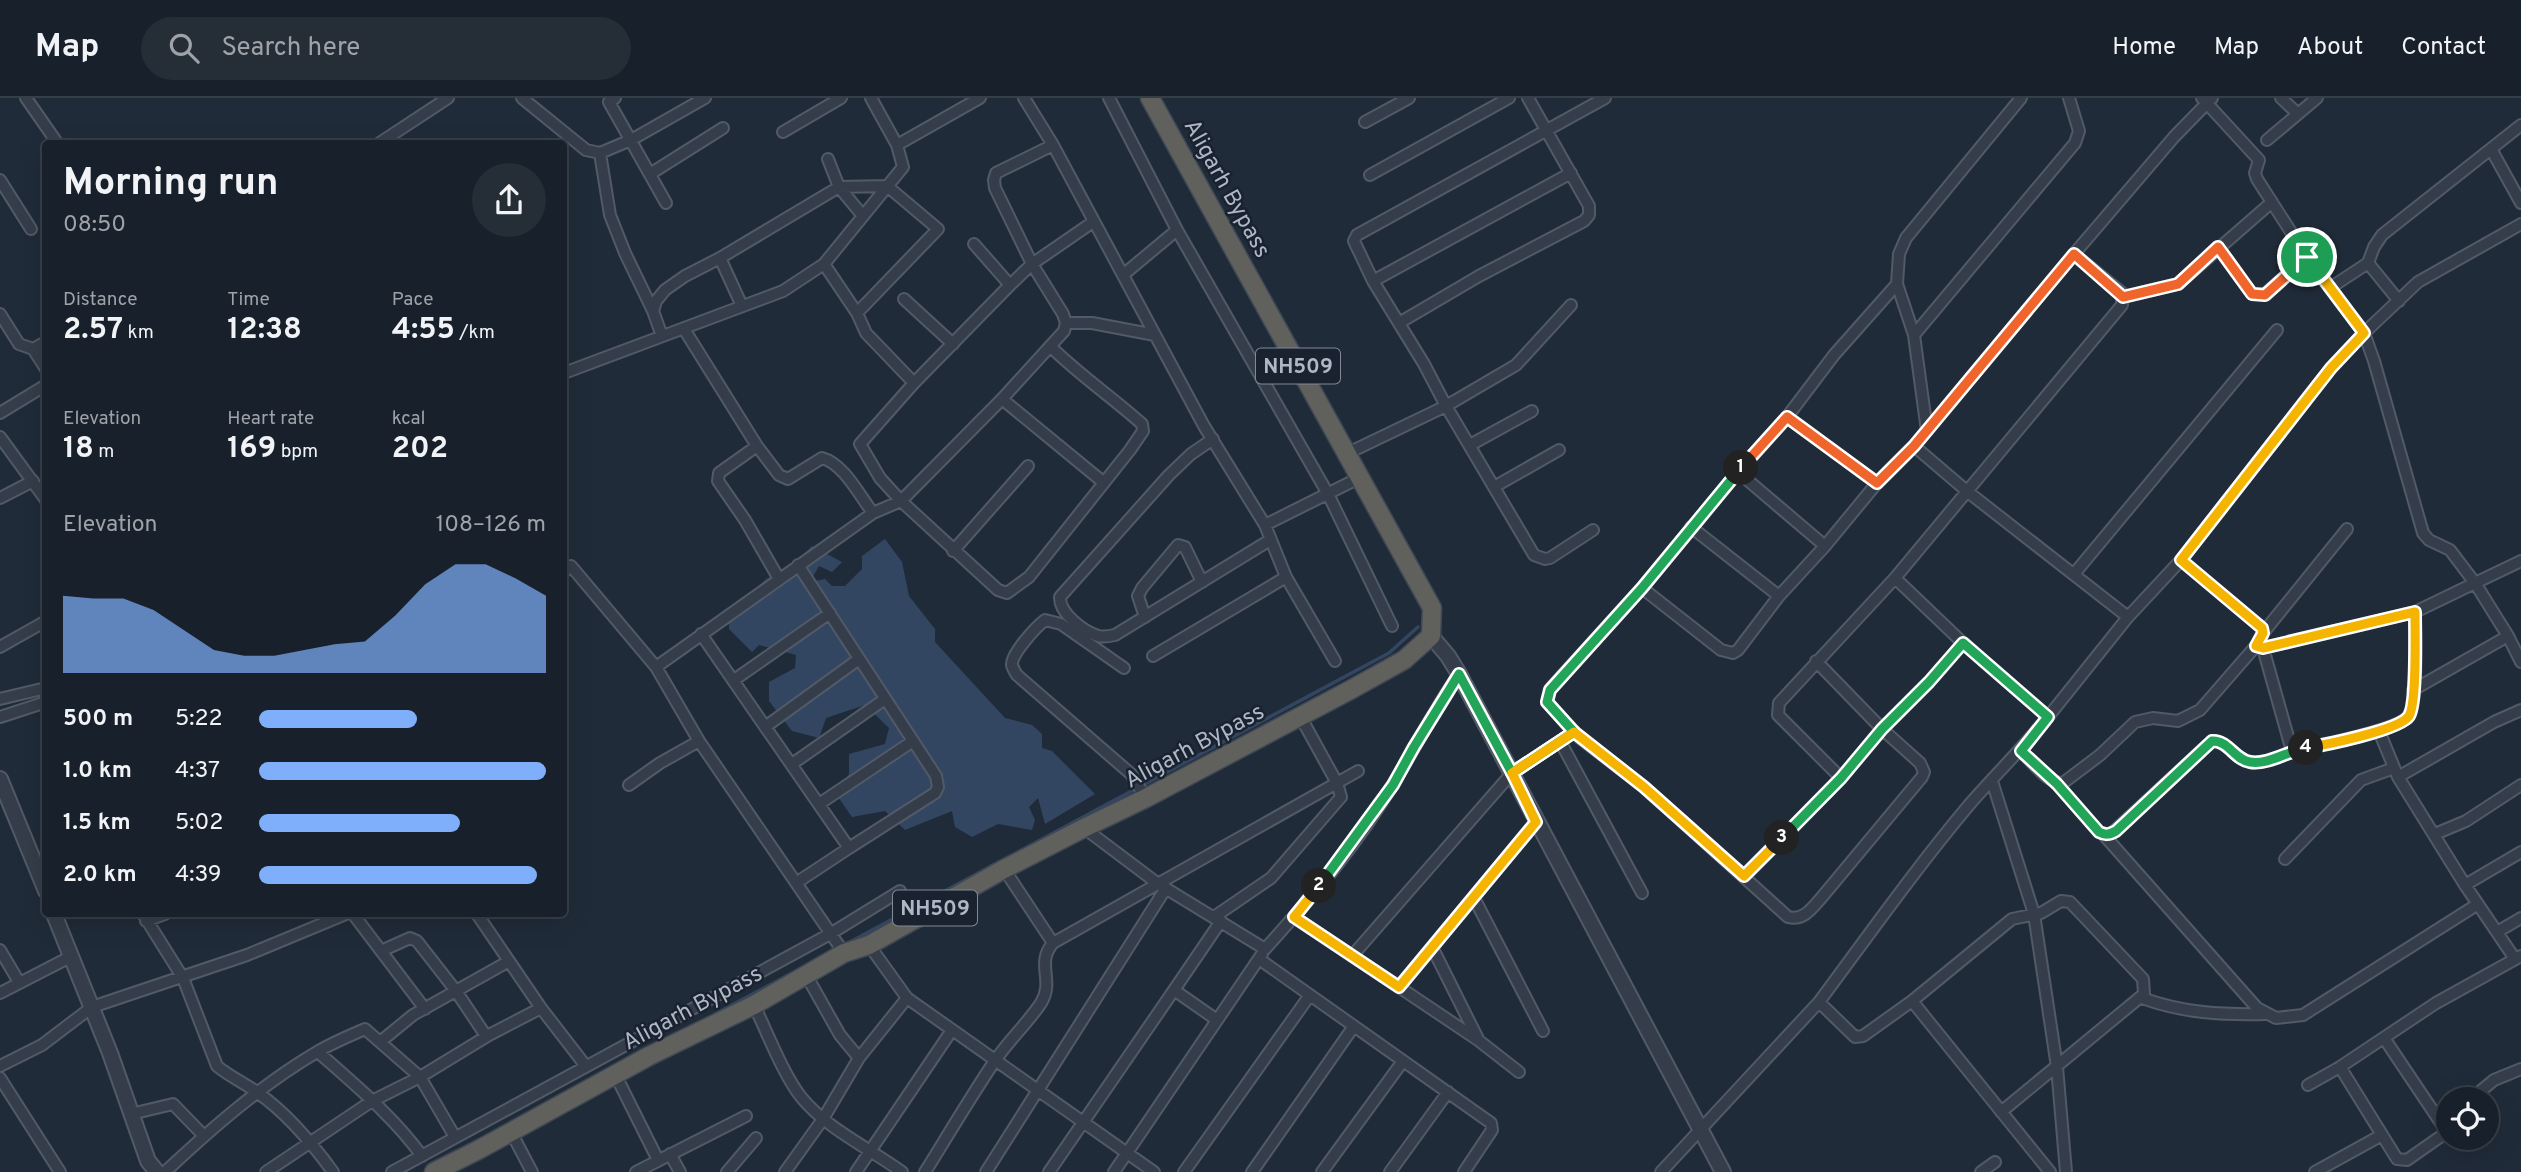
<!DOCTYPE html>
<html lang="en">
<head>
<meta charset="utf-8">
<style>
	:root { --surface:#18202b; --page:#252d37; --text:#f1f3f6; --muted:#9fa3a9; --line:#363e47; --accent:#7faffa }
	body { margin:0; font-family:Overpass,sans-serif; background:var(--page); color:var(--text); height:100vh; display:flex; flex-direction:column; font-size:26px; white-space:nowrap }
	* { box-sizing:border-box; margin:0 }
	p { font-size:23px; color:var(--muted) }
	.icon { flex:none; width:38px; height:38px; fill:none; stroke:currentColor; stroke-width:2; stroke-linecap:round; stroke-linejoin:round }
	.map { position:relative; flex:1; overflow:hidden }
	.drawer { position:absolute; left:42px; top:42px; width:525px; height:777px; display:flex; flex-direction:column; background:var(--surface); border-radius:7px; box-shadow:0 7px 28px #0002,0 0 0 2px var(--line) }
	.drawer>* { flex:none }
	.fabs { position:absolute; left:2436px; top:989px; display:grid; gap:14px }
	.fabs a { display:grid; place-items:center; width:63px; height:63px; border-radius:50%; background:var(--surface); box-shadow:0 7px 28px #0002,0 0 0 2px var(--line); font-size:35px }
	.pin { position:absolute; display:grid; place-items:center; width:60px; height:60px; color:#fff; margin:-30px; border:4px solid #fff; border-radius:50%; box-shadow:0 2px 7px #0007 }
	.km { position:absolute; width:35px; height:35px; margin:-18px; border-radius:50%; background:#222; color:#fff; font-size:19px; line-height:35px; text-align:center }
	.round { display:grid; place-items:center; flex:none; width:74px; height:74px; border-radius:37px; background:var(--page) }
	.summary { display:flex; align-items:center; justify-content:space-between; height:119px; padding:0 21px }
	h1 { font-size:38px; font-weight:700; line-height:52px }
	.figures { display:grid; grid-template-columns:repeat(3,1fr); gap:10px; height:119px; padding:7px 21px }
	.figures div { display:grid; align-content:center }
	.figures b { font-size:30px; font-weight:700 }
	.figures small { font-size:19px; font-weight:400 }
	.figures p { font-size:19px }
	.chart { height:196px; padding:14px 21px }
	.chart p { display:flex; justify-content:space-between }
	.chart svg { width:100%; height:126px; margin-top:7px; fill:var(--accent); opacity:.7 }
	ul { padding:0 21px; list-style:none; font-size:23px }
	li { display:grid; grid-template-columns:112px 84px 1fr; align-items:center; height:52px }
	li i { height:18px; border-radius:9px; background:var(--accent) }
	header { display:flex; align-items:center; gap:42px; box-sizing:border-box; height:98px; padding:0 35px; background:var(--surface); border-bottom:2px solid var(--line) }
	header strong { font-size:33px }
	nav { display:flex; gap:38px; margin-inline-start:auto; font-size:24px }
	.search { width:490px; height:63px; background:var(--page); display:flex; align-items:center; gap:18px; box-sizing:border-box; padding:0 24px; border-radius:38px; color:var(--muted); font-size:26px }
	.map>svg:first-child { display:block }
</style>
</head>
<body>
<header>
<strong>Map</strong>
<div class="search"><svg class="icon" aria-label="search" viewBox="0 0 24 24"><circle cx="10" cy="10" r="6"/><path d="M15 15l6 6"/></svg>Search here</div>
<nav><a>Home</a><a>Map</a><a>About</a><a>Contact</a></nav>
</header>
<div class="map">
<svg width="2521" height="1074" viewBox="0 0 2521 1074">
	<rect width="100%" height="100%" fill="#202b39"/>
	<path fill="#334661" d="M 885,441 L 902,464 L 909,498 L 935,531 L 935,544 L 1005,620 L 1032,627 L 1042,636 L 1042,650 L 1052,653 L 1095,696 L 1045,726 L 1038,700 L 1029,709 L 1035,722 L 1032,732 L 998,726 L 972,739 L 955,729 L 952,713 L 905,732 L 885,713 L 852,719 L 836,696 L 849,676 L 849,656 L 885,646 L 889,630 L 865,607 L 826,620 L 819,640 L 792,633 L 769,603 L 769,584 L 795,570 L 796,557 L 759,547 L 752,554 L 729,531 L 729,517 L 766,481 L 792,468 L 812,448 L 842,464 L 832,474 L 819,468 L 810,484 L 825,481 L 832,488 L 845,488 L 862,471 L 862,458 Z"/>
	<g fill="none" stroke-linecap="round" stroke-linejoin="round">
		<path stroke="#334661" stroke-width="3.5" d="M 1005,761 L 1389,555 L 1418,529
			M 848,845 L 995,766
			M 715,916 L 792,875"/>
		<g stroke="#515a67" stroke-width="14">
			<path id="minor" d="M 26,0 L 58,46
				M 522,0 L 586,52 L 600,55 L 631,42 L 705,0
				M 615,0 L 609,4 L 666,105
				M 871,0 L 897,47
				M 1024,0 L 1053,47 L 1204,328 L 1265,427 L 1286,479 L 1335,563
				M 1109,0 L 1177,132 L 1328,396 L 1392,528
				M 2202,0 L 2259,62 L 2255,75 L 2257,81 L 2307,159 L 2364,235 L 2374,263 L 2423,435 L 2429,442 L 2450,452 L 2475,485 L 2415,514 L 2263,550 L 2256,548
				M 2281,0 L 2297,15
				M 1365,24 L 1409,0
				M 783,34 L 841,0
				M 2267,42 L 2317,0
				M 378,46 L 448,0
				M 2491,51 L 2521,105
				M 600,55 L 610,117 L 625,155 L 653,213
				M 828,61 L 839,89 L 863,118
				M 650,76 L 723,30
				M 1370,77 L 1509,0
				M 0,82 L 31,131
				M 974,146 L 1010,187
				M 2218,149 L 2252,196 L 2265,196 L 2307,159
				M 2074,156 L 2174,39 L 2212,0
				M 720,160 L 742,208
				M 2368,165 L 2399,203
				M 1123,177 L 1177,132
				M 1373,183 L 1571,75
				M 1897,186 L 1899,156 L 1906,140 L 2021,0
				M 2330,190 L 2368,165 L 2374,149 L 2382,137 L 2521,27
				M 2123,199 L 2178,186 L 2272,104
				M 904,201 L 953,246
				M 0,216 L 19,246 L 33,251 L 46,244
				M 1066,225 L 1092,225 L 1155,237
				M 1399,225 L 1479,178 L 1584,123 L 1589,117 L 1589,108 L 1528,0
				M 684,231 L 757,348 L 779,377 L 788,381 L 822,360 C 844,366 859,397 873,415
				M 1914,237 L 2075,45 L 2079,33 L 2069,0
				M 662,238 L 653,213 L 656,203 L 665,192 L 685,178 L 720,160 L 839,89 L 887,88 L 938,131 L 857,215
				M 1050,248 C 1078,276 1112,299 1142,326 L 1143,333 L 1130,352 L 1029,479 L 1007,495 L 998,492 L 901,403 L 880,380 L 860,346 L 914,285 L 1010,187 L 1032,166 L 1093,124
				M 33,251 L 46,271
				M 564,275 L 783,193 L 824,166
				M 914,285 L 866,235 L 857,215 L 824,166 L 903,69 L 897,47 L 980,0
				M 1002,301 L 1103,384
				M 0,315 L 46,287
				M 1787,319 L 1877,385
				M 0,339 L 46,402
				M 1213,341 L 1191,356 L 1169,377 L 1060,499 C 1059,515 1083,533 1098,538 C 1103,539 1110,538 1115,537 L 1270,442
				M 1470,347 L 1532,313
				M 757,348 L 719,375 L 718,383 L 745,422 L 779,481
				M 1914,348 L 1968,394 L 2128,519
				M 1346,356 L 1446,308 L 1516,267 L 1571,207
				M 1738,374 L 1825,448
				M 1494,389 L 1559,352
				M 0,400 L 33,383
				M 1265,427 L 1359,380
				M 1691,429 L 1779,498
				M 1593,432 L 1550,460 L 1545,461 L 1534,457 L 1446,308 L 1424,266 L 1373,183 L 1354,143 L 1357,137 L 1605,0
				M 953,453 L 1028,368
				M 2521,463 L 2475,485 L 2508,538 L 2521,564
				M 564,474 L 571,468 L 656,569 L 699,643 L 844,855
				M 2074,476 L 2277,232
				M 1642,490 L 1721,552 L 1733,555 L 1738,552 L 1779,498 L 1825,448 L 1877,385 L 1914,348 L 2074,156 L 2122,195 L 2122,207 L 1895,480
				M 1145,519 L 1138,498 L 1142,490 L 1178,447 L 1185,449 L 1202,484
				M 2263,535 L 2347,431
				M 701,536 L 849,750 L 935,695 L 938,689 L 936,678 L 798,467
				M 0,549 L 46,523
				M 2263,550 L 2290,646 L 2299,651 L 2308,650 C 2327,645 2400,632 2409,617 C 2418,603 2415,534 2415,514
				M 1153,558 L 1286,479
				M 1816,563 L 1882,631 L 1920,665 L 1924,674 L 1922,679 L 1822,799 C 1812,810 1804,823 1788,819 L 1644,689 L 1580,640 L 1547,604 L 1550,591 L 1642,490 L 1738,374 L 1787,319 L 1834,257 L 1897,186 L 1914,237 L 1927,333
				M 656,569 L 873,415 L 901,403 L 1002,301 L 1064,233 L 1066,225 L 1063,216 L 1032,166 L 995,90 L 994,82 L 996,75 L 1053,47
				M 1124,570 L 1061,526 L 1045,522 C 1036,529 1011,556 1012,567 C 1013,571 1015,574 1017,577 L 1131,676 L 1146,700
				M 734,582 L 830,515
				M 2413,592 L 2508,538
				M 0,601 L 46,590
				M 0,619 L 46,604
				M 2048,619 L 2128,519 L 2181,462 L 2331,270 L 2364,235 L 2418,184 L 2521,126
				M 765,629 L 859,561
				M 2379,633 L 2398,679 L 2465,787 L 2515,861
				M 1560,643 L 1642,795
				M 2021,653 C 2032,663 2047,686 2063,685 L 2100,657 L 2135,624 L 2153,620 L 2178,623 L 2200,612 L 2261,542 L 2263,535 L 2262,530 L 2181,462
				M 792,666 L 885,601
				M 2398,679 L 2494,624 L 2521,612
				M 1992,683 L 2034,816 L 2057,969 L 2066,1074
				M 2057,686 L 2099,734 L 2110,737 L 2212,643 C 2228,642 2234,661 2250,664 C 2265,667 2285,656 2299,651
				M 629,687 L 660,665 L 699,643
				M 819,706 L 913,643
				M 1084,730 L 1157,785 L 1265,851 C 1311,800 1358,746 1393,686 C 1416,649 1434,611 1459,576
				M 2103,736 L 2257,910 L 2276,920 L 2303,917 L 2478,806
				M 2435,736 L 2466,723 L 2521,687
				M 2285,761 L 2361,682 L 2394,670
				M 1004,771 L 1053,845
				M 1744,778 L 1841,680 L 1882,631 L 1929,584 L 1963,545
				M 796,785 L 849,750
				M 2465,787 L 2521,754
				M 1474,800 L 1543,933
				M 143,816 L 183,880 L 217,968 C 230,979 245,985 258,995 C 288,1016 312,1045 333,1074
				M 353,816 L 425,911
				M 477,816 L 541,910 L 585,967
				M 1214,819 L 1271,780 L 1341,699 L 1337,685 L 1300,618
				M 1294,819 L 1399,889
				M 146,823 L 165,816
				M 2497,834 L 2521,820
				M 869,847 L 907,900 L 1154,1074
				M 1432,849 L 1478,941
				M 0,852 L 19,884
				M 381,853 L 410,840 L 417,843 L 456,893 L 486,938
				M 1352,858 L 1512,675 L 1574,634
				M 1259,861 L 1491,1025 L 1492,1032 L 1464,1074
				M 805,875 L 840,937 L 859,960
				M 0,895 L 72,858
				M 2142,900 C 2183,915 2222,917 2266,916
				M 1912,903 L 2050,1074
				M 1819,904 C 1868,838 1916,770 1969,707 C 1995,677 2023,650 2048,619 L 1963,545 L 1895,480 L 1779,605 L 1778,617 L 1841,680
				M 754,907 C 767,934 783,976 801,999 C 827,1031 869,1050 902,1074
				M 1217,922 L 1174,892 L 1221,823
				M 380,944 L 413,917 L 509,863
				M 318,954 C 354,986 393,1018 422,1058
				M 0,968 L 42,947 L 92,909 L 247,857 L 346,816
				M 2340,969 L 2397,1061 L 2407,1062 L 2447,1034 L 2384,940
				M 1519,974 L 1478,942 L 1399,889 L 1536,724
				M 616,978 L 658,1062
				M 0,980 L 60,1074
				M 2308,987 L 2340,969 L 2436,905 L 2521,858
				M 2471,1001 L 2494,982 L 2521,971
				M 131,1016 L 173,1006 L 204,1038
				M 511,1034 L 532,1074
				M 670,1056 L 680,1074
				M 165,1074 C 212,1030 261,987 317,954 C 332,945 349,938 365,931 L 420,979 L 455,1039
				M 266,1074 L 372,1003 L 420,979 L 489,937 L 541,910
				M 392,1074 L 830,836 L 900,793
				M 636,1074 L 746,1018
				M 727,1074 L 756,1040
				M 785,1074 L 823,1021 L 859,960 L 907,900
				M 856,1074 L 952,932
				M 925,1074 C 948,1037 970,1000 994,964 C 1008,943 1027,926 1041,905 C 1055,882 1035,866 1053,845 L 1358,673
				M 986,1074 L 1166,790
				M 1049,1074 L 1174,892
				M 1114,1074 L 1262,856
				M 1184,1074 L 1310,897
				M 1252,1074 L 1354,928
				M 1322,1074 L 1403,963
				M 1390,1074 L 1448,994
				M 1661,1074 L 1819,904 L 1855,939 L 1863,938 L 1912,903 L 2012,821 L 2041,815 L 2061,803 L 2070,804 L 2143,881 L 2144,896 L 2001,1014
				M 1981,1074 L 1995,1064
				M 2315,1074 L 2382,1037"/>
		</g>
		<g stroke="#515a67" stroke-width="18">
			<path id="tertiary" d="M 1431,538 L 1448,558 L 1459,576 L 1723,1074
				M 0,681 L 46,793
				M 54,816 L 110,955 L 148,1063 L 157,1074"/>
		</g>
		<g stroke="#3e4754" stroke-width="21">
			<path id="trunk" d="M 434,1074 L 478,1052 L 649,958 L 754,907 L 844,855 L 869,847 L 1004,771 L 1084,730 L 1146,700 L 1352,591 L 1404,562 L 1431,538 L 1432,510 L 1150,0"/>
		</g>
		<use href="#minor" stroke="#343d49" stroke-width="10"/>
		<use href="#tertiary" stroke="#343d49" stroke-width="14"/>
		<use href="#trunk" stroke="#60605d" stroke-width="18"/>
	</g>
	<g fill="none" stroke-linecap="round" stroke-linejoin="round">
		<g stroke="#fff" stroke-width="14">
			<path id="split-1" d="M 1741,370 L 1787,319 L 1877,385 L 1914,348 L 2074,156 L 2123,199 L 2178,186 L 2218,149 L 2252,196 L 2265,197 L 2307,159"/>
		</g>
		<g stroke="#fff" stroke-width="14">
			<path id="split-2" d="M 1319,788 L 1393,687 L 1414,649 L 1459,576 L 1512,675 L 1574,634 L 1547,604 L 1550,592 L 1642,490 L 1741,370"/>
		</g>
		<g stroke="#fff" stroke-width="14">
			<path id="split-3" d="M 1319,788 L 1294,819 L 1399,889 L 1536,724 L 1512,675 L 1574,634 L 1644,689 L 1744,778 L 1782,740"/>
		</g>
		<g stroke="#fff" stroke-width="14">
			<path id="split-4" d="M 1782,740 L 1841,680 L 1882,631 L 1929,584 L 1963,545 L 2048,619 L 2021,653 L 2057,686 L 2099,734 C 2105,737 2109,737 2116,733 L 2212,643 C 2228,642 2235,662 2250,664 C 2268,667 2288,653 2306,650"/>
		</g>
		<g stroke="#fff" stroke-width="14">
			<path id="split-5" d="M 2306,650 C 2324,647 2400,632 2409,618 C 2417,605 2415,534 2415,514 L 2263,550 L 2256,548 L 2263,535 L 2262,530 L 2181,462 L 2331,270 L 2364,235 L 2307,159"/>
		</g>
		<use href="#split-1" stroke="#f0652b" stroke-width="9"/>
		<use href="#split-2" stroke="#22a559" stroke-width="9"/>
		<use href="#split-3" stroke="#f5b400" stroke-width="9"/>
		<use href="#split-4" stroke="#22a559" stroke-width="9"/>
		<use href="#split-5" stroke="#f5b400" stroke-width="9"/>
	</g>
	<g text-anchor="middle" stroke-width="5" stroke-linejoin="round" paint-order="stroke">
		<g fill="#19222e" stroke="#818a98" stroke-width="2">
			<rect x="1256" y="250.5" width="84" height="35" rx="5"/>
			<rect x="893" y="792.5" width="84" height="35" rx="5"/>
		</g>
		<g font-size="21" font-weight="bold" fill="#aeb7c6">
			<text x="1298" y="275">NH509</text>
			<text x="935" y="817">NH509</text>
		</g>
		<g font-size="23" fill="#aeb7c6" stroke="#19222e">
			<text transform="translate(1228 90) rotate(61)" y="8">Aligarh Bypass</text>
			<text transform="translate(1194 647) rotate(-28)" y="8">Aligarh Bypass</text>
			<text transform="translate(692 909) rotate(-28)" y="8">Aligarh Bypass</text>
		</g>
	</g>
</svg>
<div class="fabs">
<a><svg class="icon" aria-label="locate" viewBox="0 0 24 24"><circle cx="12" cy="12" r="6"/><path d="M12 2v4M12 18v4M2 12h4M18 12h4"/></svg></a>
</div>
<div class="pin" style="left:2307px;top:159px;background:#1e9e55"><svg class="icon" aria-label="arrive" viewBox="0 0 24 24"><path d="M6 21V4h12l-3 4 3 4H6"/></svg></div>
<b class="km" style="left:1741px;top:370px">1</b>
<b class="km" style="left:1319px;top:788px">2</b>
<b class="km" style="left:1782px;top:740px">3</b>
<b class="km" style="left:2306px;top:650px">4</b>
<section class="drawer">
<div class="summary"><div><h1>Morning run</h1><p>08:50</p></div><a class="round"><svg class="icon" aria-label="share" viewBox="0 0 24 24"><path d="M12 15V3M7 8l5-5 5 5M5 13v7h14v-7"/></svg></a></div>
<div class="figures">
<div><p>Distance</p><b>2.57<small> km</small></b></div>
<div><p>Time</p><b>12:38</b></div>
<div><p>Pace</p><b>4:55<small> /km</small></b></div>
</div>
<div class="figures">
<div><p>Elevation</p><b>18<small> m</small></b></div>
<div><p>Heart rate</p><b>169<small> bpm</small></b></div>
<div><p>kcal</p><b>202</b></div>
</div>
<div class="chart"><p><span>Elevation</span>108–126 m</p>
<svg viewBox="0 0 160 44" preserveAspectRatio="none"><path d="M0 44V17L10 18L20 18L30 22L40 29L50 36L60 38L70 38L80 36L90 34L100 33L110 24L120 13L130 6L140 6L150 11L160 17V44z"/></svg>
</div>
<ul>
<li><b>500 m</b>5:22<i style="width:55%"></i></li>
<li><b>1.0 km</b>4:37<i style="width:100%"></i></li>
<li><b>1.5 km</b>5:02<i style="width:70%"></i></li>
<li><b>2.0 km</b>4:39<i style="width:97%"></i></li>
</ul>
</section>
</div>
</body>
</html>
